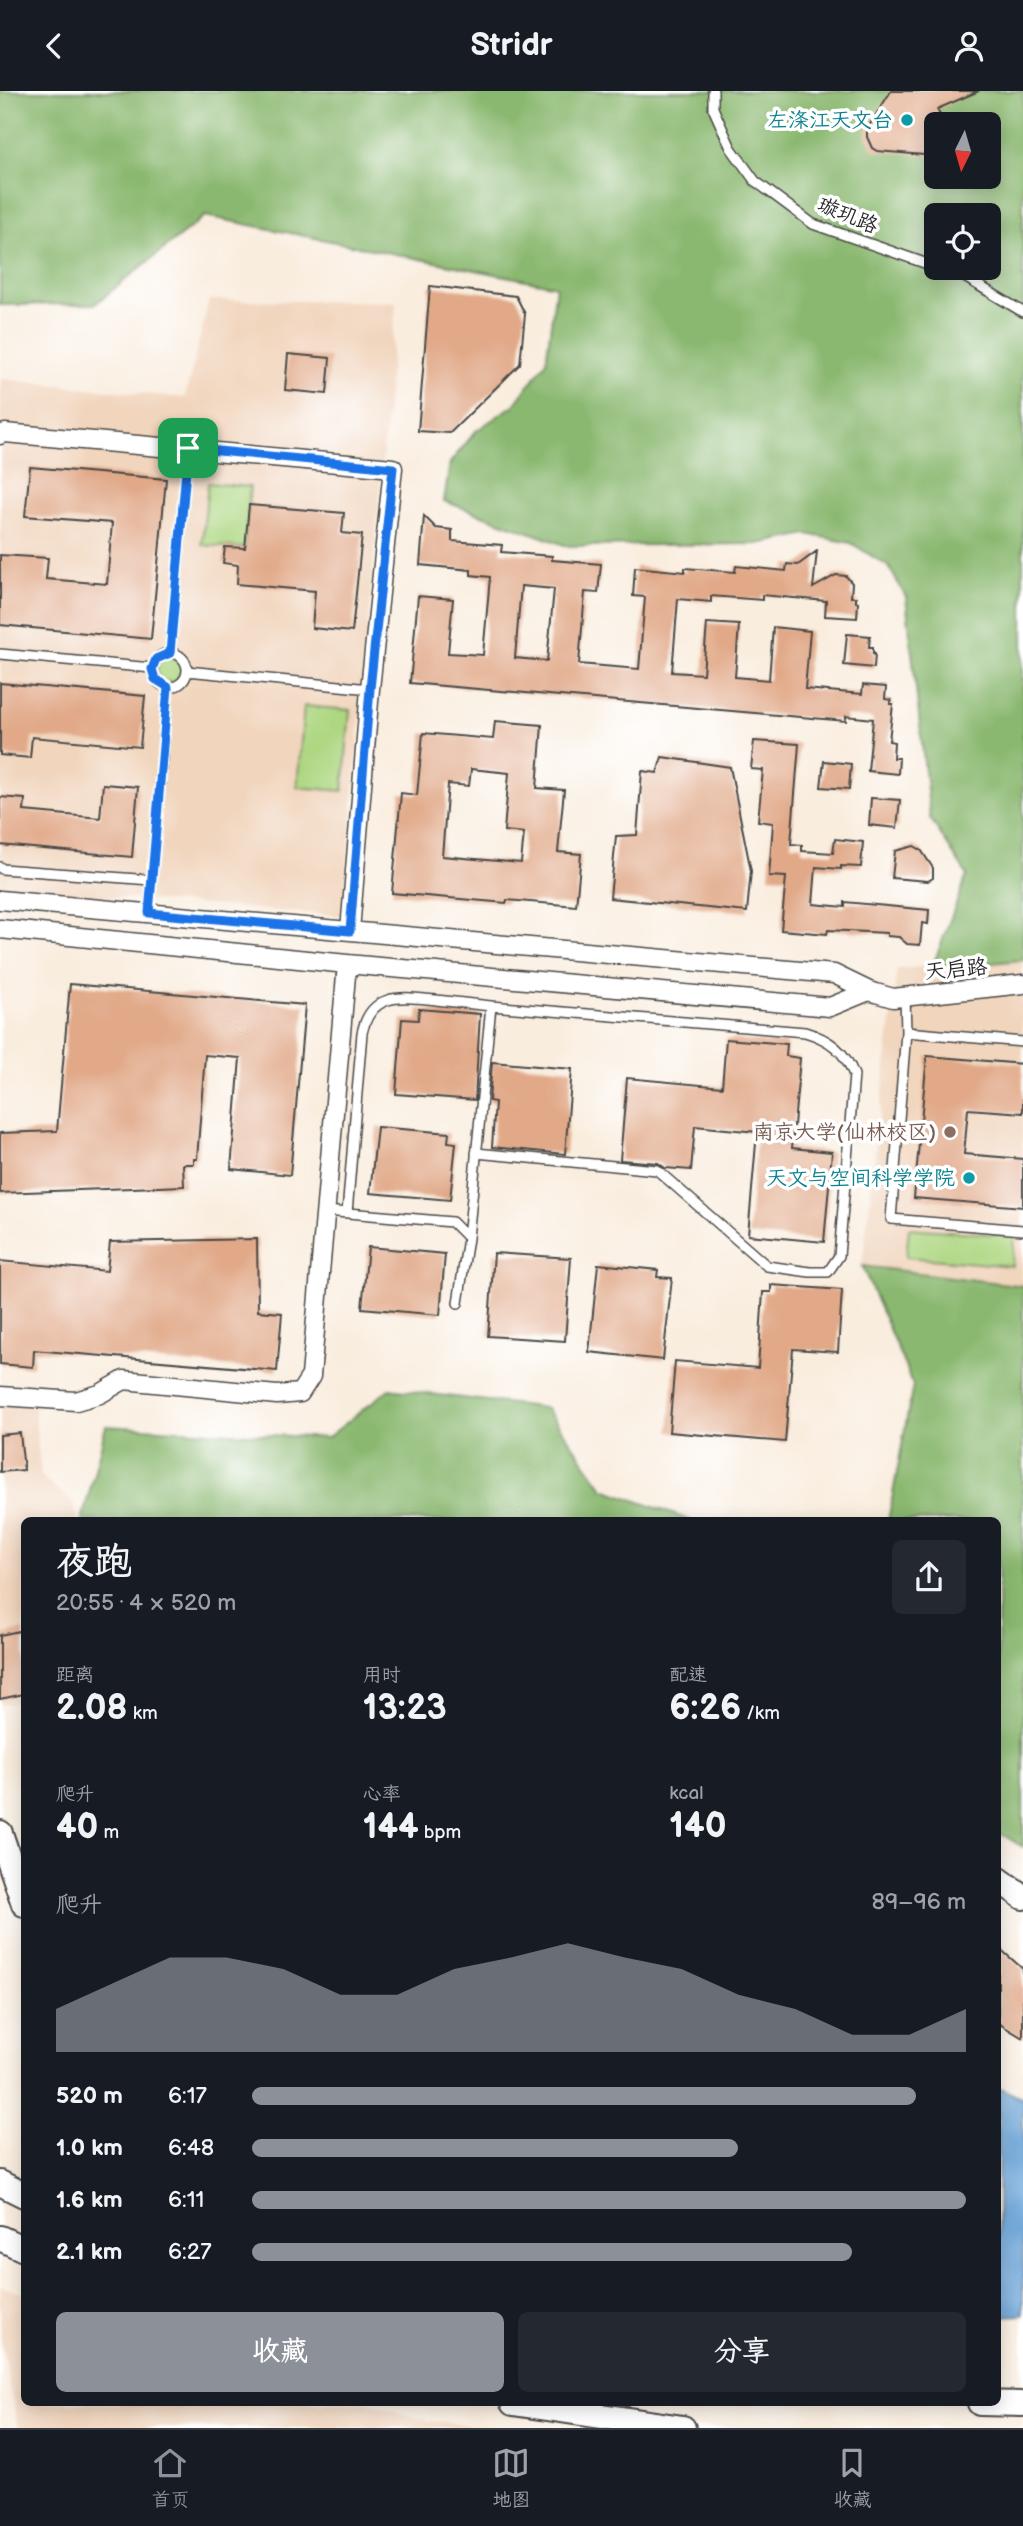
<!DOCTYPE html>
<html lang="zh">
<head>
<meta charset="utf-8">
<style>
	:root { --surface:#171b24; --page:#242831; --text:#f1f3f6; --muted:#9ea1a6; --line:#363941; --accent:#8c9099 }
	body { margin:0; font-family:"Balsamiq Sans","LXGW WenKai TC",sans-serif; background:var(--page); color:var(--text); height:100vh; display:flex; flex-direction:column; font-size:26px; white-space:nowrap }
	* { box-sizing:border-box; margin:0 }
	p { font-size:23px; color:var(--muted) }
	.icon { flex:none; width:38px; height:38px; fill:none; stroke:currentColor; stroke-width:2; stroke-linecap:round; stroke-linejoin:round }
	.map { position:relative; flex:1; overflow:hidden }
	.details { position:absolute; left:21px; top:1426px; width:980px; height:889px; display:flex; flex-direction:column; background:var(--surface); border-radius:10px; box-shadow:0 4px 18px #0003 }
	.details>* { flex:none }
	.needle { width:46px; rotate:185deg }
	.buttons { position:absolute; left:924px; top:21px; display:grid; gap:14px }
	.buttons a { display:grid; place-items:center; width:77px; height:77px; border-radius:10px; background:var(--surface); box-shadow:0 4px 18px #0003; font-size:35px }
	.pin { position:absolute; display:grid; place-items:center; width:60px; height:60px; color:#fff; margin:-30px; border-radius:14px; box-shadow:0 4px 10px #0006 }
	.round { display:grid; place-items:center; flex:none; width:74px; height:74px; border-radius:10px; background:var(--page) }
	.overview { display:flex; align-items:center; justify-content:space-between; height:119px; padding:0 35px }
	h1 { font-size:38px; font-weight:600; line-height:52px }
	.figures { display:grid; grid-template-columns:repeat(3,1fr); gap:10px; height:119px; padding:7px 35px }
	.figures div { display:grid; align-content:center }
	.figures b { font-size:35px; font-weight:600 }
	.figures small { font-size:19px; font-weight:400 }
	.figures p { font-size:19px }
	.chart { height:196px; padding:14px 35px }
	.chart p { display:flex; justify-content:space-between }
	.chart svg { width:100%; height:126px; margin-top:7px; fill:var(--accent); opacity:.7 }
	.button { display:flex; gap:14px; margin-top:auto; padding:14px 35px }
	.button a { flex:1; height:80px; border-radius:10px; background:var(--accent); color:#fff; font-size:28px; font-weight:600; line-height:80px; text-align:center }
	.button a+a { background:var(--page); color:var(--text) }
	ul { padding:0 35px; list-style:none; font-size:23px }
	li { display:grid; grid-template-columns:112px 84px 1fr; align-items:center; height:52px }
	li i { height:18px; border-radius:9px; background:var(--accent) }
	header { display:flex; justify-content:space-between; align-items:center; height:91px; padding:0 35px; background:var(--surface); font-size:32px; font-weight:600 }
	.menu { display:flex; justify-content:space-around; align-items:center; height:98px; border-top:2px solid var(--line); background:var(--surface); font-size:19px; color:var(--muted) }
	.menu a { display:grid; justify-items:center; gap:4px }
	.menu .active { color:var(--accent) }
	.map>svg:first-child { display:block }
</style>
</head>
<body>
<header><svg class="icon" aria-label="back" viewBox="0 0 24 24"><path d="M15 5l-7 7 7 7"/></svg>Stridr<svg class="icon" aria-label="person" viewBox="0 0 24 24"><circle cx="12" cy="8" r="4"/><path d="M4 21q1-7 8-7t8 7"/></svg></header>
<div class="map">
<svg width="1023" height="2337" viewBox="0 0 1023 2337">
	<rect width="100%" height="100%" fill="#fff"/>
	<filter id="ink" filterUnits="userSpaceOnUse"><feTurbulence type="fractalNoise" baseFrequency=".0143" numOctaves="2"/><feDisplacementMap in="SourceGraphic" scale="14" xChannelSelector="R" yChannelSelector="G"/><feConvolveMatrix kernelMatrix="1 2 1 2 8 2 1 2 1" color-interpolation-filters="sRGB"/></filter>
	<filter id="wash" filterUnits="userSpaceOnUse"><feTurbulence type="fractalNoise" baseFrequency=".00686" numOctaves="4" result="noise"/><feDisplacementMap in="SourceGraphic" scale="28" xChannelSelector="R" yChannelSelector="G"/><feGaussianBlur stdDeviation="1.57" result="paint"/><feColorMatrix in="noise" values="0 0 0 0 0 0 0 0 0 0 0 0 0 0 0 0 0 1.4 0 .05"/><feComposite in="paint" operator="in"/></filter>
	<g filter="url(#wash)">
		<rect width="100%" height="100%" fill="#f9edde"/>
		<path fill="#f1d5bd" d="M 209,209 L 396,211 L 343,825 L 0,797 L 0,288 L 185,307 Z
			M 1023,869 L 1023,1195 L 862,1175 L 897,878 Z
			M 0,1313 L 34,1316 L 41,1385 L 73,1411 L 77,1430 L 24,1430 L 24,1610 L 0,1614 Z
			M 0,2195 L 24,2203 L 24,2312 L 369,2312 L 428,2330 L 491,2337 L 18,2337 L 0,2245 Z"/>
		<path fill="#aed782" stroke="#6c8156" stroke-width="2" d="M 208,392 L 250,396 L 245,457 L 202,454 Z
			M157 579a12 12 0 1 1 24 0a12 12 0 1 1-24 0Z
			M 304,615 L 350,619 L 343,700 L 297,696 Z
			M 909,1137 L 1014,1145 L 1012,1175 L 906,1166 Z"/>
		<path fill="#8ab870" stroke="#5a724e" stroke-width="2" fill-rule="evenodd" d="M 0,0 L 1023,0 L 1023,869 L 932,877 L 967,784 L 930,727 L 906,506 L 889,476 L 851,452 L 807,443 L 758,453 L 567,455 L 444,410 L 450,372 L 476,340 L 514,314 L 546,271 L 556,195 L 205,125 L 95,213 L 0,214 ZM 936,33 L 989,33 L 989,86 L 936,86 ZM 936,124 L 989,124 L 989,177 L 936,177 Z
			M 862,1175 L 1023,1195 L 1023,1756 L 998,1741 L 998,1430 L 888,1430 L 913,1294 Z
			M 389,1298 L 546,1317 L 604,1398 L 692,1430 L 82,1430 L 106,1335 L 327,1347 Z"/>
		<path fill="#66a1d6" stroke="#486680" stroke-width="2" d="M 998,1996 L 1023,2008 L 1023,2224 L 998,2225 Z"/>
		<g id="blocks">
			<path fill="#e1a988" fill-rule="evenodd" d="M 891,0 L 979,0 L 937,18 L 944,33 L 936,33 L 936,65 L 877,60 L 872,57 L 867,46 L 867,38 Z
				M 430,195 L 516,205 L 525,223 L 520,273 L 450,342 L 418,340 Z
				M 288,263 L 330,267 L 327,303 L 285,299 Z
				M 30,376 L 166,388 L 151,548 L 0,534 L 0,464 L 48,467 L 46,488 L 107,493 L 112,432 L 25,425 Z
				M 249,414 L 344,422 L 342,442 L 362,444 L 352,541 L 312,537 L 315,500 L 237,493 L 238,474 L 223,472 L 225,456 L 245,457 Z
				M 424,425 L 436,437 L 452,439 L 452,450 L 502,454 L 501,461 L 552,465 L 552,469 L 601,473 L 598,502 L 585,501 L 579,573 L 639,578 L 645,506 L 633,505 L 635,476 L 685,481 L 685,477 L 735,481 L 736,475 L 786,480 L 787,473 L 798,474 L 817,460 L 813,497 L 836,484 L 846,485 L 852,492 L 851,506 L 856,506 L 856,511 L 858,511 L 857,527 L 825,525 L 826,510 L 762,504 L 762,509 L 711,505 L 711,511 L 678,508 L 672,581 L 703,583 L 707,532 L 739,534 L 735,586 L 769,589 L 773,536 L 810,540 L 805,598 L 862,603 L 863,594 L 886,596 L 885,608 L 891,609 L 890,613 L 893,613 L 889,650 L 894,651 L 893,667 L 899,667 L 898,683 L 868,680 L 873,628 L 846,625 L 846,630 L 410,592 L 418,505 L 453,508 L 448,562 L 483,564 L 490,486 L 471,484 L 471,479 L 420,474 ZM 521,495 L 554,498 L 547,570 L 515,567 Z
				M 847,543 L 870,545 L 869,556 L 873,556 L 873,562 L 875,562 L 874,577 L 844,574 Z
				M 0,592 L 145,605 L 140,656 L 32,646 L 30,667 L 0,664 Z
				M 495,630 L 542,634 L 537,697 L 564,699 L 558,761 L 581,763 L 576,815 L 507,809 L 506,812 L 392,802 L 401,702 L 417,704 L 423,642 L 493,648 ZM 471,678 L 509,682 L 504,740 L 524,742 L 521,772 L 442,765 L 448,693 L 469,695 Z
				M 754,650 L 799,653 L 791,753 L 802,754 L 802,760 L 833,762 L 835,748 L 863,751 L 861,776 L 841,775 L 841,778 L 816,776 L 813,813 L 845,816 L 845,811 L 929,819 L 928,833 L 922,832 L 920,854 L 907,853 L 899,846 L 887,845 L 887,842 L 828,839 L 827,843 L 781,839 L 786,786 L 769,785 L 773,732 L 758,730 L 763,679 L 751,678 Z
				M 662,666 L 730,676 L 751,780 L 747,821 L 610,807 L 616,745 L 637,744 L 642,680 L 657,682 Z
				M 824,670 L 851,673 L 849,698 L 821,696 Z
				M 103,693 L 138,696 L 132,766 L 0,754 L 0,706 L 25,708 L 24,720 L 100,727 Z
				M 871,707 L 900,709 L 897,737 L 869,734 Z
				M 914,755 L 921,759 L 933,777 L 933,787 L 928,790 L 892,787 L 895,760 Z
				M 70,893 L 305,914 L 290,1084 L 231,1078 L 240,967 L 205,964 L 197,1068 L 194,1068 L 194,1073 L 183,1073 L 184,1095 L 0,1102 L 0,1042 L 57,1040 Z
				M 419,918 L 480,923 L 475,1009 L 396,1003 L 402,928 L 418,929 Z
				M 726,948 L 787,953 L 786,965 L 800,967 L 792,1057 L 832,1061 L 824,1151 L 748,1144 L 757,1041 L 695,1035 L 691,1079 L 665,1077 L 658,1072 L 620,1069 L 627,987 L 722,996 Z
				M 927,965 L 1023,973 L 1023,1022 L 968,1018 L 964,1063 L 1023,1068 L 1023,1116 L 914,1107 Z
				M 492,971 L 572,978 L 565,1063 L 492,1056 L 495,1011 L 489,1010 Z
				M 377,1036 L 449,1042 L 448,1051 L 456,1052 L 450,1109 L 370,1102 Z
				M 257,1148 L 258,1220 L 282,1222 L 277,1280 L 34,1259 L 33,1276 L 0,1273 L 0,1170 L 107,1180 L 110,1151 Z
				M 368,1156 L 445,1163 L 440,1224 L 362,1217 Z
				M 494,1162 L 571,1167 L 565,1250 L 488,1245 Z
				M 598,1173 L 658,1179 L 657,1186 L 672,1187 L 663,1269 L 589,1261 Z
				M 771,1194 L 842,1199 L 838,1261 L 793,1258 L 785,1351 L 669,1341 L 675,1270 L 758,1277 L 763,1201 L 771,1201 Z
				M 20,1342 L 24,1379 L 0,1381 L 0,1344 Z
				M 24,1539 L 24,1603 L 0,1608 L 0,1544 Z
				M 998,1856 L 1023,1878 L 1023,1947 L 998,1932 Z"/>
		</g>
	</g>
	<g filter="url(#ink)">
		<use href="#blocks" fill-opacity="0" stroke="#4a4846" stroke-width="2"/>
		<g fill="none" stroke-linecap="round" stroke-linejoin="round">
			<g stroke="#4a4846" stroke-width="12">
				<path id="lane" d="M 713,0 L 713,17 L 731,57 L 755,90 L 813,133 L 936,176
					M 939,177 L 963,185 L 1023,221
					M153 579a17 17 0 1 1 34 0a17 17 0 1 1-34 0Z
					M 170,562 L 188,358
					M 0,563 L 152,577
					M 187,580 L 370,598
					M 0,776 L 2,778 L 151,789
					M 149,822 L 168,596
					M 905,905 L 906,941 L 891,1128 L 1023,1139
					M 906,941 L 1023,951
					M 476,1062 L 657,1079 L 767,1175 L 810,1181 L 828,1181 L 839,1165 L 854,984 C 845,960 829,948 805,941 L 491,915
					M 325,1120 L 452,1131 L 468,1147 L 458,1212
					M 347,1122 L 362,942 C 371,900 402,906 436,909 C 454,911 472,913 491,915 L 468,1147"/>
			</g>
			<g stroke="#4a4846" stroke-width="21">
				<path id="street" d="M 0,344 L 5,342 L 393,377 L 370,598 L 350,840
					M 0,809 L 834,883 L 869,900 L 893,907 L 1023,893
					M 0,838 L 347,873 L 830,916 L 869,900
					M 0,1305 L 76,1310 L 100,1303 L 124,1289 L 277,1304 L 300,1302 L 311,1285 L 347,873"/>
			</g>
			<g stroke="#4a4846" stroke-width="28">
				<path id="secondary" d="M 0,1742 L 24,1813
					M 998,1788 L 1023,1806
					M 0,2092 L 24,2104
					M 0,2147 L 24,2158
					M 513,2312 L 683,2337
					M 980,2312 L 1023,2313"/>
			</g>
			<use href="#lane" stroke="#fff" stroke-width="9"/>
			<use href="#street" stroke="#fff" stroke-width="18"/>
			<use href="#secondary" stroke="#fff" stroke-width="24"/>
		</g>
	</g>
	<g fill="none" stroke-linecap="round" stroke-linejoin="round" filter="url(#ink)">
		<g stroke="#fff" stroke-width="14">
			<path id="route" d="M 188,357 L 393,377 L 370,598 L 350,840 L 149,822 L 168,596 L 155,588 L 152,578 L 156,568 L 170,562 Z"/>
		</g>
		<use href="#route" stroke="#1a73e8" stroke-width="9"/>
	</g>
	<g fill="#0f9aa8" stroke="#fff" stroke-width="2.5">
		<circle cx="907" cy="29" r="7"/>
		<circle cx="969" cy="1087" r="7"/>
	</g>
	<circle fill="#8d6e63" stroke="#fff" stroke-width="2.5" cx="950" cy="1041" r="7"/>
	<g text-anchor="middle" stroke-width="7" stroke-linejoin="round" paint-order="stroke">
		<g font-size="21" fill="#0d838f" stroke="#fff" text-anchor="end">
			<text x="893" y="36">左涤江天文台</text>
			<text x="955" y="1094">天文与空间科学学院</text>
		</g>
		<g font-size="21" fill="#2b2b2b" stroke="#fff">
			<text transform="translate(848 124) rotate(22)" y="7">璇玑路</text>
			<text transform="translate(956 878) rotate(-5)" y="7">天启路</text>
		</g>
		<g font-size="21" fill="#785e54" stroke="#fff" text-anchor="end">
			<text x="936" y="1048">南京大学(仙林校区)</text>
		</g>
	</g>
</svg>
<div class="buttons">
<a><svg class="needle" viewBox="-14 -14 28 28"><path d="M0-13l5 13h-10z" fill="#e53935"/><path d="M0 13l5-13h-10z" fill="#9ea1a6"/></svg></a>
<a><svg class="icon" aria-label="locate" viewBox="0 0 24 24"><circle cx="12" cy="12" r="6"/><path d="M12 2v4M12 18v4M2 12h4M18 12h4"/></svg></a>
</div>
<div class="pin" style="left:188px;top:357px;background:#1e9e55"><svg class="icon" aria-label="arrive" viewBox="0 0 24 24"><path d="M6 21V4h12l-3 4 3 4H6"/></svg></div>
<section class="details">
<div class="overview"><div><h1>夜跑</h1><p>20:55 · 4 × 520 m</p></div><a class="round"><svg class="icon" aria-label="share" viewBox="0 0 24 24"><path d="M12 15V3M7 8l5-5 5 5M5 13v7h14v-7"/></svg></a></div>
<div class="figures">
<div><p>距离</p><b>2.08<small> km</small></b></div>
<div><p>用时</p><b>13:23</b></div>
<div><p>配速</p><b>6:26<small> /km</small></b></div>
</div>
<div class="figures">
<div><p>爬升</p><b>40<small> m</small></b></div>
<div><p>心率</p><b>144<small> bpm</small></b></div>
<div><p>kcal</p><b>140</b></div>
</div>
<div class="chart"><p><span>爬升</span>89–96 m</p>
<svg viewBox="0 0 160 44" preserveAspectRatio="none"><path d="M0 44V29L10 20L20 11L30 11L40 15L50 24L60 24L70 15L80 11L90 6L100 11L110 15L120 24L130 29L140 38L150 38L160 29V44z"/></svg>
</div>
<ul>
<li><b>520 m</b>6:17<i style="width:93%"></i></li>
<li><b>1.0 km</b>6:48<i style="width:68%"></i></li>
<li><b>1.6 km</b>6:11<i style="width:100%"></i></li>
<li><b>2.1 km</b>6:27<i style="width:84%"></i></li>
</ul>
<div class="button"><a>收藏</a><a>分享</a></div>
</section>
</div>
<nav class="menu">
<a class="active"><svg class="icon" aria-label="home" viewBox="0 0 24 24"><path d="M3 11l9-7 9 7M6 9v11h12V9"/></svg>首页</a>
<a><svg class="icon" aria-label="map" viewBox="0 0 24 24"><path d="M3 6l6-2 6 2 6-2v14l-6 2-6-2-6 2zM9 4v14M15 6v14"/></svg>地图</a>
<a><svg class="icon" aria-label="saved" viewBox="0 0 24 24"><path d="M7 4h10v16l-5-4-5 4z"/></svg>收藏</a>
</nav>
</body>
</html>
